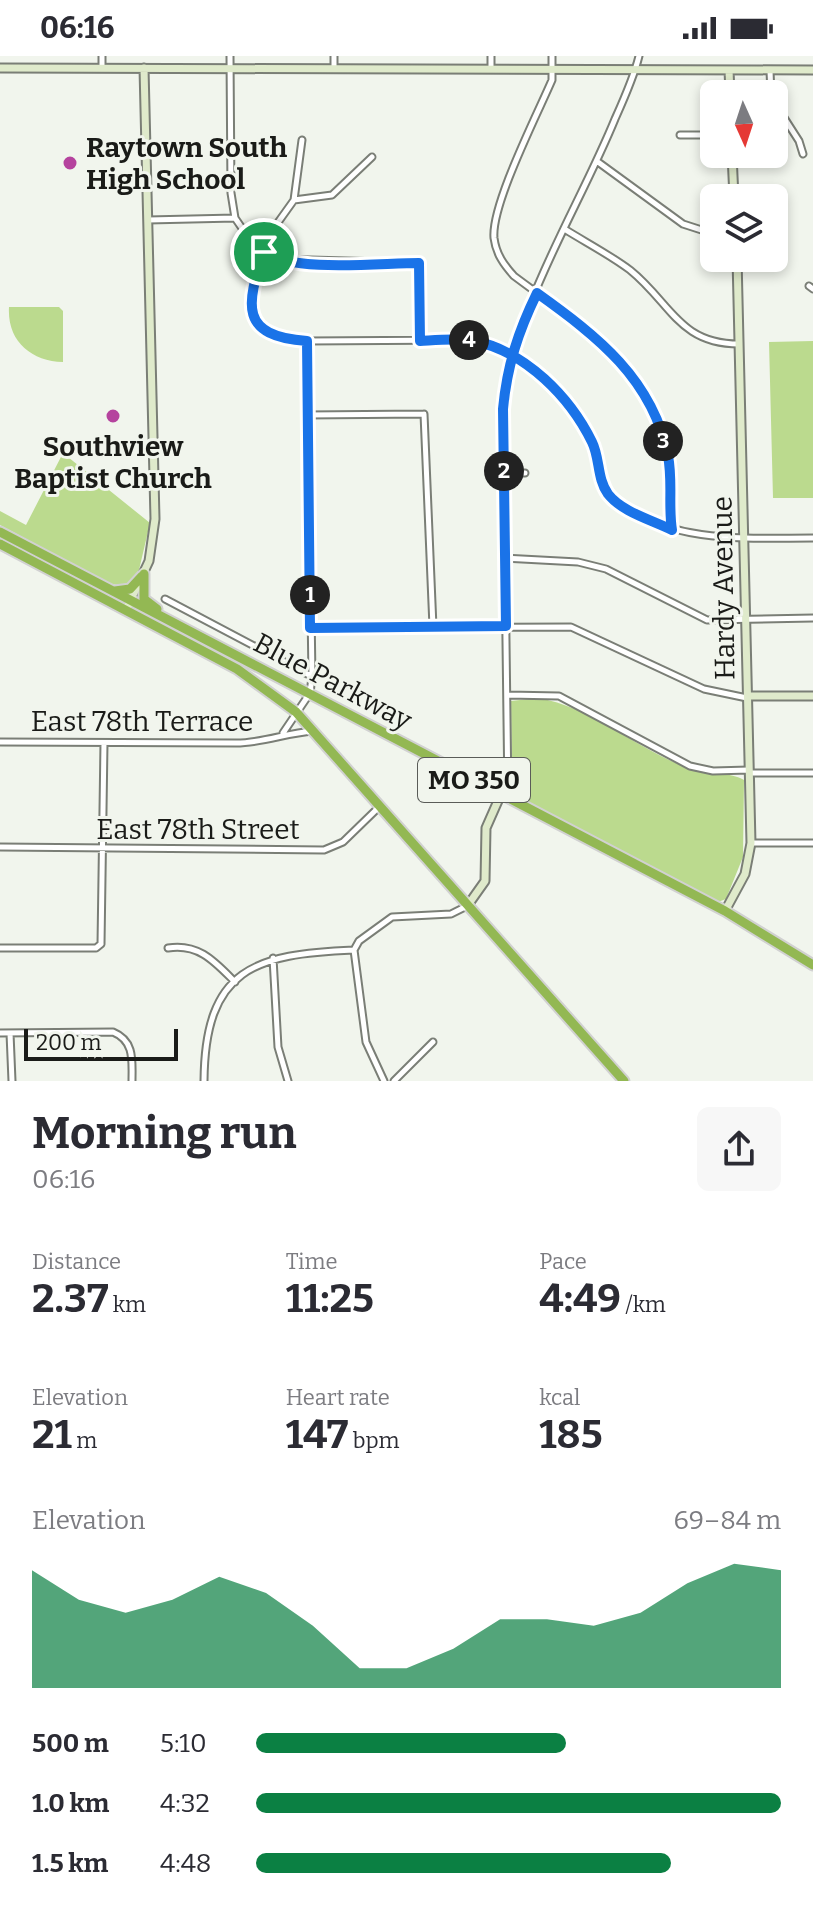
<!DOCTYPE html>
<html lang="en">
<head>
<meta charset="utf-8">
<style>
	:root { --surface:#fff; --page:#f7f7f7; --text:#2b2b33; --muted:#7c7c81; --accent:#0b8043 }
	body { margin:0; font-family:Bitter,serif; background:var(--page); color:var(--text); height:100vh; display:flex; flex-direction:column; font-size:30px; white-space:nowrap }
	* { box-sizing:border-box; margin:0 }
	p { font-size:26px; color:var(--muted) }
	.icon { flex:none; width:44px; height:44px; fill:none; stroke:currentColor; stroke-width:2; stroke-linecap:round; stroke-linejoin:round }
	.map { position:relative; height:1025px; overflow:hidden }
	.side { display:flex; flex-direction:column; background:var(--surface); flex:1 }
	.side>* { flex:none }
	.needle { width:52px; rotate:177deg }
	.fabs { position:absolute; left:700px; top:24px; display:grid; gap:16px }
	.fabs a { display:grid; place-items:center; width:88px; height:88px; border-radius:12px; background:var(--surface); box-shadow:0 4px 12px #0003; font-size:40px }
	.scale { position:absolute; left:24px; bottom:20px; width:154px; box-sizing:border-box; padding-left:8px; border:4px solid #1a1b18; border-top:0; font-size:22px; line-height:28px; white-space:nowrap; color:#1a1b18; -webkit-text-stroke:6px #f1f5ed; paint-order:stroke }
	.pin { position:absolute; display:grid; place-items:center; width:68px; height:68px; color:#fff; margin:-34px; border:4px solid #fff; border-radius:50%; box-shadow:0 2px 8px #0007 }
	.km { position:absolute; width:40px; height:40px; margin:-20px; border-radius:50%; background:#222; color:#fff; font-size:22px; line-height:40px; text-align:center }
	.round { display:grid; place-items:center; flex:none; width:84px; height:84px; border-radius:12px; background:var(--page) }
	.headline { display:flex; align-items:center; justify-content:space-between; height:136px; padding:0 32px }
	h1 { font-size:44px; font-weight:700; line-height:60px }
	.metrics { display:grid; grid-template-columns:repeat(3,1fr); gap:12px; height:136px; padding:8px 32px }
	.metrics div { display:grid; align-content:center }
	.metrics b { font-size:40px; font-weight:700 }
	.metrics small { font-size:22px; font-weight:400 }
	.metrics p { font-size:22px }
	.chart { height:224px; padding:16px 32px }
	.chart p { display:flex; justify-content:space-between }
	.chart svg { width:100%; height:144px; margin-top:8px; fill:var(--accent); opacity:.7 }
	ul { padding:0 32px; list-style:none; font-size:26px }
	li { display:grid; grid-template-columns:128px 96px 1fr; align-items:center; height:60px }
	li i { height:20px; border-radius:10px; background:var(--accent) }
	.status { display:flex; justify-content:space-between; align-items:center; height:56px; padding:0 40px; background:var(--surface); direction:ltr }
	.status svg { height:22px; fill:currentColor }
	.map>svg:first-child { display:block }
</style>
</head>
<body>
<div class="status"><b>06:16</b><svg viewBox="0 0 49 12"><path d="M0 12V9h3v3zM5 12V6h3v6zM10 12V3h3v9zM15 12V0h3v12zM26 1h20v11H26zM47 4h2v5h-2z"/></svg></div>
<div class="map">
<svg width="813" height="1025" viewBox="0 0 813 1025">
	<rect width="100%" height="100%" fill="#f1f5ed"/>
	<path fill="#bbda8e" d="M 9,251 L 59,251 L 63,255 L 63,306 C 31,305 7,285 9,251 Z
		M 813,285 L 813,442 L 773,442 L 769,286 Z
		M 63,397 L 150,467 L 139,514 L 128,530 L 110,528 L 0,469 L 0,455 L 26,469 Z
		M 538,642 C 590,651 631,688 678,708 C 695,715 734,717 744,724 L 743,801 L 726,843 L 718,846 L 520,742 L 512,730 L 511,645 Z"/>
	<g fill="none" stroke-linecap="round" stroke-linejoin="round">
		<g stroke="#7a7e76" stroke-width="9">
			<path id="street" d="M 102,0 L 102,12
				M 230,0 L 231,137 L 235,162 L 248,181 L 275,203 L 419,207 L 420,285
				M 334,0 L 334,12
				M 491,0 L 491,12
				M 552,0 L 552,24 C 537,59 491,149 494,182 C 496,198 504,209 514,220 C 581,270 649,312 668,399 C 673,424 668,449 671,473
				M 770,15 L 771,38
				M 774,46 L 799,85 L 803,98
				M 680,79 L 714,79
				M 302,84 L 294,144 L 274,172 L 250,237 L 253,261 L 261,273 L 280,283 L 307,285 L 461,284 C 517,288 578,341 596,394 C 603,414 599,434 619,448 C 678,488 745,482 813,482
				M 598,106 L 683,168 L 714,178
				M 294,144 L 332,139 L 372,101
				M 148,164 L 235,162
				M 566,174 C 587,187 610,199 630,214 C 671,247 679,288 739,288
				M 809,230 L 813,233
				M 424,358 L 433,571
				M 306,359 L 424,358
				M 504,417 L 525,417
				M 505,502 L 578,506 L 606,513 L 707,564 L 813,562
				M 165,543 L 311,620
				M 310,572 L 571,571 L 704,633 L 747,642
				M 507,639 L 559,640 L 690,710 L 713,715 L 749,714
				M 283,677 L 310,637 L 312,621 L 307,285
				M 0,686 L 236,687 C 263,687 286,677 313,675
				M 749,717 L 813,717
				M 508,740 L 503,353 C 513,252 577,156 615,63 C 624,43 634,21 639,0
				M 751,787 L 813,787
				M 0,791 L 324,794 L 343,786 L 379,751
				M 101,888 L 104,687
				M 0,892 L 96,892 L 101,888
				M 168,892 C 199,887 215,906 235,926
				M 354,894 L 366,986 L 384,1025
				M 354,894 L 359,885 L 392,861 L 451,858 L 467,850
				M 273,902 L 278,991 L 288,1025
				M 0,977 L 113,976 C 135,985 132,1005 132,1025
				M 10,977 L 12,1025
				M 204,1025 C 205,912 255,898 354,894
				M 394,1025 L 433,986"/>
		</g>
		<g stroke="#7a7e76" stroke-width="11">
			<path id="secondary" d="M 0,12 L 813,14
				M 729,14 L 730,38
				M 732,98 L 734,142
				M 126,554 L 149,505 L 155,463 L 144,12
				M 748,640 L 813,640
				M 468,849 L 485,825 L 486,772 L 501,738
				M 725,855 L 745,818 L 751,787 L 737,202"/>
		</g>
		<g stroke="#d1d1d1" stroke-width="13">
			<path id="highway" d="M 0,476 L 725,855 L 813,909
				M 0,488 L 237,613 L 296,656 L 624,1025
				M 144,518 L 144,543 L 157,553
				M 115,535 L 130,533 L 142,520"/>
		</g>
		<use href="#street" stroke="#fff" stroke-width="5"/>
		<use href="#secondary" stroke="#dfeacb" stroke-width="7"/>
		<use href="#highway" stroke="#93b853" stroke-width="9"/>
	</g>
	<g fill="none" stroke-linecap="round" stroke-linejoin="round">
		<g stroke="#fff" stroke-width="16">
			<path id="route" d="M 264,196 C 246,249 239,280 307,285 L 310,572 L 506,570 L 503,353 C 507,310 518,276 537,237 C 597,280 653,323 668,400 C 673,425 668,450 672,474 C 652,464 622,456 608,438 C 597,423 600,402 592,386 C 570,341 526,296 475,285 C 458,282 438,284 420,285 L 419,207 C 379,207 296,217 264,196"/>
		</g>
		<use href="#route" stroke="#1a73e8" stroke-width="10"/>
	</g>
	<g fill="#b5439e" stroke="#f1f5ed" stroke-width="3">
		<circle cx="70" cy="107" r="8"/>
		<circle cx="113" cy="360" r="8"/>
	</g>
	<g text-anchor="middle" stroke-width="6" stroke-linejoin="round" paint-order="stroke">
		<rect fill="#f1f5ed" stroke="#5a5c58" stroke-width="2" x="418" y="702" width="112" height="44" rx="6"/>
		<g font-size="26" font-weight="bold" fill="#1a1b18">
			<text x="474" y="733">MO 350</text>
		</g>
		<g font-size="28" font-weight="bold" fill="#1a1b18" stroke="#f1f5ed" text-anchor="start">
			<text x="86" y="101">Raytown South<tspan x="86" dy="32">High School</tspan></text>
			<text x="113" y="400" text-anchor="middle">Southview<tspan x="113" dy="32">Baptist Church</tspan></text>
		</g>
		<g font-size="28" fill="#1a1b18" stroke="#f1f5ed">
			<text transform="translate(723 532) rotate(-91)" y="10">Hardy Avenue</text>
			<text transform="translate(333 625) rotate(28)" y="10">Blue Parkway</text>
			<text x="142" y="675">East 78th Terrace</text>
			<text x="198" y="783">East 78th Street</text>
		</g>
	</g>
</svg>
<div class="fabs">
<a><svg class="needle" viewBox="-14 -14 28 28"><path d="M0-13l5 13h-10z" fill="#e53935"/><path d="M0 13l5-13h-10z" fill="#7c7c81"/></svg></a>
<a><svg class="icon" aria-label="layers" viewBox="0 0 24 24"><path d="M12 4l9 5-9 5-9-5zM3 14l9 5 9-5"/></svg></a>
</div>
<div class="scale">200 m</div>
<div class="pin" style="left:264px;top:196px;background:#1e9e55"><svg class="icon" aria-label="arrive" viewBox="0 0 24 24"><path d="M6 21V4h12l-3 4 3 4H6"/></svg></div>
<b class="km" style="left:310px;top:539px">1</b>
<b class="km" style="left:504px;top:415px">2</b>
<b class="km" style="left:663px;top:385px">3</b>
<b class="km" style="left:469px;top:284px">4</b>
</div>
<section class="side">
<div class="headline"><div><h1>Morning run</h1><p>06:16</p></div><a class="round"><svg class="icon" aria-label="share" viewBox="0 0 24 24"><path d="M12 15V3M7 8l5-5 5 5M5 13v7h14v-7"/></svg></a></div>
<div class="metrics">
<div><p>Distance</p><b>2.37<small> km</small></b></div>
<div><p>Time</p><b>11:25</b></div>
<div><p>Pace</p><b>4:49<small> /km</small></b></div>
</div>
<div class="metrics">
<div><p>Elevation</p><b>21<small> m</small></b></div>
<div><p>Heart rate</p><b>147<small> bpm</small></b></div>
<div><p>kcal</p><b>185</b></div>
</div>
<div class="chart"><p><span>Elevation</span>69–84 m</p>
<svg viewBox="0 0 160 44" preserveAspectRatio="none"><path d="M0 44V8L10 17L20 21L30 17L40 10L50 15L60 25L70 38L80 38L90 32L100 23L110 23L120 25L130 21L140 12L150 6L160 8V44z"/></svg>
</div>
<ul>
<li><b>500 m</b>5:10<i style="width:59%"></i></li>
<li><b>1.0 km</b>4:32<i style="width:100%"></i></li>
<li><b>1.5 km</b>4:48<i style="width:79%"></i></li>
</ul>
</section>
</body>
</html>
